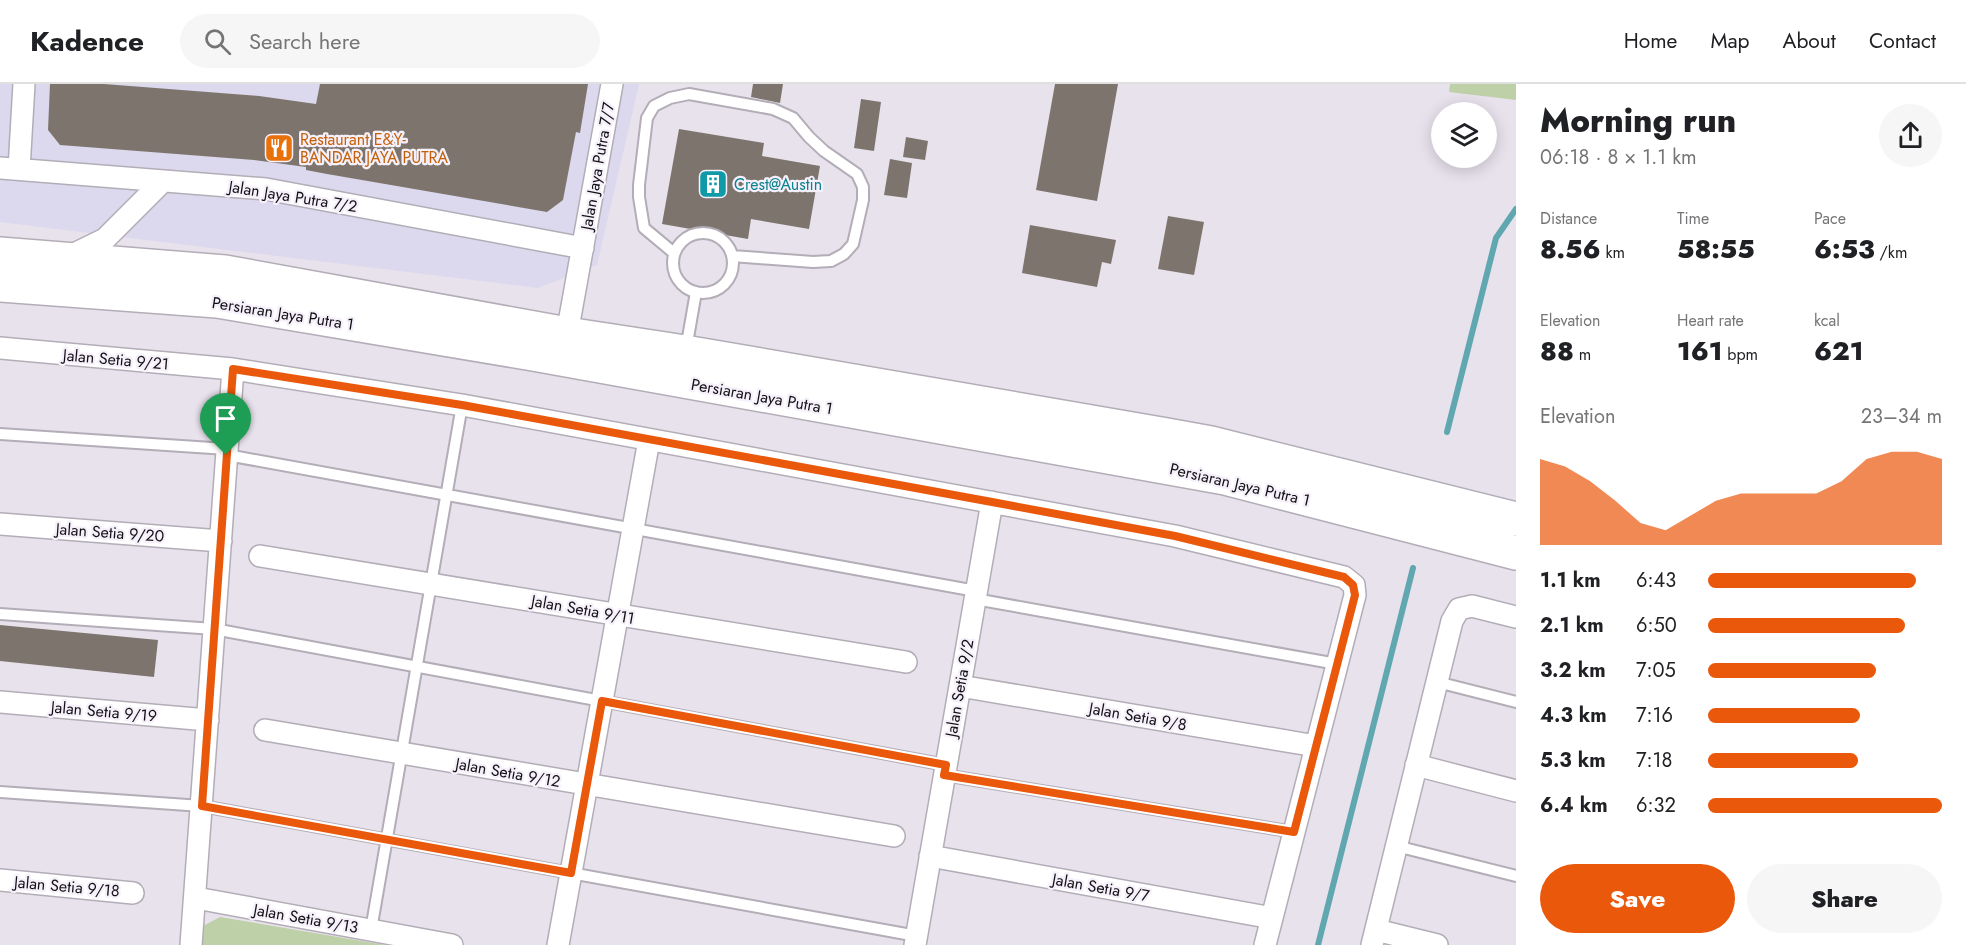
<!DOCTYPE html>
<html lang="en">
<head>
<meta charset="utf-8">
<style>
	:root { --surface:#fff; --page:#f6f6f6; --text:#202124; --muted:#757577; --line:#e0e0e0; --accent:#ea580c }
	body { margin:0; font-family:Jost,sans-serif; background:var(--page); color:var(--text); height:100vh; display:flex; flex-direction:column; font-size:22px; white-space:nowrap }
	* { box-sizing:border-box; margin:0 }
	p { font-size:20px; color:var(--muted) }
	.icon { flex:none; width:33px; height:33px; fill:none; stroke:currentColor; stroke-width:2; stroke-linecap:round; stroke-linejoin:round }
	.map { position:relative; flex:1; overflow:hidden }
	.panel { display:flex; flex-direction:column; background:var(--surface); width:450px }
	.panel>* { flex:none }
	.tools { position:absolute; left:1431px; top:18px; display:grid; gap:12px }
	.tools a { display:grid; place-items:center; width:66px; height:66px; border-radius:50%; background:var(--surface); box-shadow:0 3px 15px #0003; font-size:30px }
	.pin { position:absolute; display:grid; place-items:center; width:51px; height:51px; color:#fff; margin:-62px -26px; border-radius:50% 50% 50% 0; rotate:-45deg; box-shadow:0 0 6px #0007 }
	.pin .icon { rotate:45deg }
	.round { display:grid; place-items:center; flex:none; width:63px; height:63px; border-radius:32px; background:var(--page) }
	.head { display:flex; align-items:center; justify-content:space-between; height:102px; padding:0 24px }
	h1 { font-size:33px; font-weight:800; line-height:45px }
	.metrics { display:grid; grid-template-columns:repeat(3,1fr); gap:9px; height:102px; padding:6px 24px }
	.metrics div { display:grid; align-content:center }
	.metrics b { font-size:26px; font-weight:800 }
	.metrics small { font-size:16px; font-weight:400 }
	.metrics p { font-size:16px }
	.chart { height:168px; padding:12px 24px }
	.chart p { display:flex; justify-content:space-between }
	.chart svg { width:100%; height:108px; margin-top:6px; fill:var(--accent); opacity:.7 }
	.button { display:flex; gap:12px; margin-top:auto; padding:12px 24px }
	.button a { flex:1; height:69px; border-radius:36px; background:var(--accent); color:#fff; font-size:24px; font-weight:800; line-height:69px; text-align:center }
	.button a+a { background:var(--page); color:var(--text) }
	ul { padding:0 24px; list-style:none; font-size:20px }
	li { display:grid; grid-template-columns:96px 72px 1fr; align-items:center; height:45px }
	li i { height:15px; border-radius:8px; background:var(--accent) }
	header { display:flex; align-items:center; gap:36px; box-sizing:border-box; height:84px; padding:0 30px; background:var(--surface); border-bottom:2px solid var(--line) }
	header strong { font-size:28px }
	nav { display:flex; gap:33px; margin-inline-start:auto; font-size:21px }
	.search { width:420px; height:54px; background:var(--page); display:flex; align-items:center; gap:15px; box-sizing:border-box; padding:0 21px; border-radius:33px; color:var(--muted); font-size:22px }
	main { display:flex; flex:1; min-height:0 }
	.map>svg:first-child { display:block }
</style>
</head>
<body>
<header>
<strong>Kadence</strong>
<div class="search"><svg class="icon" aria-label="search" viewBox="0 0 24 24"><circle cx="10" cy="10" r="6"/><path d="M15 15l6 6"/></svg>Search here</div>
<nav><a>Home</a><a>Map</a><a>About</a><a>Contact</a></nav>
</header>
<main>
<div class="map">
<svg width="1516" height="861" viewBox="0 0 1516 861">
	<rect width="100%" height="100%" fill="#e8e2ed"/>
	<path fill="#dcd8ee" d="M 0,0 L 639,0 L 597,181 L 538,204 L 0,138 Z"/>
	<path fill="#bed0a7" d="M 1450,0 L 1516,0 L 1516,16 L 1449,8 Z
		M 220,833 L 385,861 L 201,861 L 203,842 Z"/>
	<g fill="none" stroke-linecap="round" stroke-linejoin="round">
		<path stroke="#60a7b0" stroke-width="6" d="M 1447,348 L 1496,154 L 1516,125
			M 1318,861 L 1413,484"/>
	</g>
	<path fill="#7d756d" d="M 50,0 L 104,0 L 259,12 L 316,20 L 320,0 L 588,0 L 580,49 L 576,48 L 563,116 L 547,128 L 327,90 L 306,86 L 306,83 L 254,76 L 60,61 L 48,46 Z
		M 753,0 L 783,0 L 780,19 L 751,13 Z
		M 1055,0 L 1118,0 L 1097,117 L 1036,106 Z
		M 861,15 L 881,18 L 874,67 L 854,64 Z
		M 679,45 L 764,59 L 762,72 L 820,82 L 809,145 L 751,135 L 748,155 L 662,140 Z
		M 906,53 L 928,57 L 925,76 L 903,73 Z
		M 890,75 L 912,79 L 907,114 L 884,111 Z
		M 1168,132 L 1204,138 L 1194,191 L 1158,185 Z
		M 1030,141 L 1116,156 L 1111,180 L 1102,178 L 1097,203 L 1022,189 Z
		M 0,541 L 158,556 L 154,593 L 0,577 Z"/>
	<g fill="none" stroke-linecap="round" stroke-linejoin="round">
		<g stroke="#b3adb7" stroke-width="14">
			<path id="lane" d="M673 179a30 30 0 1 1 60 0a30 30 0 1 1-60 0Z
				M 674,169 L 644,144 L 639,113 L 639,101 L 647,34 L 654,22 L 670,14 L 689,10 L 773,25 L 793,34 L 809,53 L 824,67 L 857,90 L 863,103 L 863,116 L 853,160 L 844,170 L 831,177 L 813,178 L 732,172
				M 686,265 L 696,208
				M 0,350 L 227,365
				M 227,371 L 976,507
				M 975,515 L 1337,580
				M 0,530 L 214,545 L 946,681
				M 1437,598 L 1516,618
				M 944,691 L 1294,748
				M 0,708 L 202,722 L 917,852
				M 1396,762 L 1516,792
				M 371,846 L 462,321"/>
		</g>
		<g stroke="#b3adb7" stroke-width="24">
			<path id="street" d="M 0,84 L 266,105 L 583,164
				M 19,85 L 24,0
				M 68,173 L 105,155 L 163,97
				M 567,250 L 612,0
				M 0,264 L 233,285 L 462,321 L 1175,452 L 1344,493 L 1354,501 L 1355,511 L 1265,861
				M 0,440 L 221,457
				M 260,472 L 906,578
				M 960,602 L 1316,662
				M 0,618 L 208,636
				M 265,646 L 894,752
				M 1416,681 L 1516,707
				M 930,772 L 1272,834
				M 0,796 L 133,809
				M 196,814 L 452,861
				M 1376,846 L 1437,861
				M 191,861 L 233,285
				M 558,861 L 649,356
				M 915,861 L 992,418
				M 1372,861 L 1452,537 L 1459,525 L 1472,522 L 1516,533"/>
		</g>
		<g stroke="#b3adb7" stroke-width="36">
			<path id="primary" d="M 0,170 L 225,188 L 567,250 L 685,268 L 1167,351 L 1211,359 L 1516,435
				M 0,201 L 217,217 L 533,270 L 1225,394 L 1516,469"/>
		</g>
		<use href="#lane" stroke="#fff" stroke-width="10"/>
		<use href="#street" stroke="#fff" stroke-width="21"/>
		<use href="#primary" stroke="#fff" stroke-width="33"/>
	</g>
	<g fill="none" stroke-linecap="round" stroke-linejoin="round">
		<g stroke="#fff" stroke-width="12">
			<path id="route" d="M 233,285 L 462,321 L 992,418 L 1175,452 L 1344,493 L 1353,501 L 1355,511 L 1294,748 L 944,691 L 946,681 L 602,617 L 571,789 L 202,722 Z"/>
		</g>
		<use href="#route" stroke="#ea580c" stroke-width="8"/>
	</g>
	<defs>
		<g id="restaurant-square" transform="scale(1.5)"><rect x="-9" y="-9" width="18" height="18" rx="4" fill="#e8710a" stroke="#f5f0fa"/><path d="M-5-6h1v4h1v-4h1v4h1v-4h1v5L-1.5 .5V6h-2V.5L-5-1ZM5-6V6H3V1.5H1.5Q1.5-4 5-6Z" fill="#fff"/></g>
		<g id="building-square" transform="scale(1.5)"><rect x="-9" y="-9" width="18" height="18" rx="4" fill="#0f9aa8" stroke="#f5f0fa"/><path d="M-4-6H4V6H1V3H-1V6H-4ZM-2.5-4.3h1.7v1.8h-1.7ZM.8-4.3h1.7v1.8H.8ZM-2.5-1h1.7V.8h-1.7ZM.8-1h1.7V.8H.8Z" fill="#fff"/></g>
	</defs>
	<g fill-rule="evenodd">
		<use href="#restaurant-square" x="279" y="64"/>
		<use href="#building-square" x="713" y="100"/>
	</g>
	<g text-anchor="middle" stroke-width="4.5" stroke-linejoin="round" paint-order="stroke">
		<g font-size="16" fill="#c56008" stroke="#f5f0fa" text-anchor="start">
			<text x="300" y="61">Restaurant E&amp;Y-<tspan x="300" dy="18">BANDAR JAYA PUTRA</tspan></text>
		</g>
		<g font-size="16" fill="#121014" stroke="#f5f0fa">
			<text transform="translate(597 82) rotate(-80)" y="6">Jalan Jaya Putra 7/7</text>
			<text transform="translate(293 112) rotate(9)" y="6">Jalan Jaya Putra 7/2</text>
			<text transform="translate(283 229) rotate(9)" y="6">Persiaran Jaya Putra 1</text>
			<text transform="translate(116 275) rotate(5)" y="6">Jalan Setia 9/21</text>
			<text transform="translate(762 312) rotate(10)" y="6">Persiaran Jaya Putra 1</text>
			<text transform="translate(1240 400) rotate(13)" y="6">Persiaran Jaya Putra 1</text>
			<text transform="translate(110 448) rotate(4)" y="6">Jalan Setia 9/20</text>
			<text transform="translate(583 525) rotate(10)" y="6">Jalan Setia 9/11</text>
			<text transform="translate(959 604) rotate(-80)" y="6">Jalan Setia 9/2</text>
			<text transform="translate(104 627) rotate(5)" y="6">Jalan Setia 9/19</text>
			<text transform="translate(1138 632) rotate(10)" y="6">Jalan Setia 9/8</text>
			<text transform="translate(508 688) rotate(10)" y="6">Jalan Setia 9/12</text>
			<text transform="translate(67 802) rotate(5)" y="6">Jalan Setia 9/18</text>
			<text transform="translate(1101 803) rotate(10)" y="6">Jalan Setia 9/7</text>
			<text transform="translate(306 834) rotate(10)" y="6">Jalan Setia 9/13</text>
		</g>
		<g font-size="16" fill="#0d838f" stroke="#f5f0fa" text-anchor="start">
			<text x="734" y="106">Crest@Austin</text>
		</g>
	</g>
</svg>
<div class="tools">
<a><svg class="icon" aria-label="layers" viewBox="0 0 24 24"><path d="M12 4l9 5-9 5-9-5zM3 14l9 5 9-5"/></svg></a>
</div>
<div class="pin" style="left:226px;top:371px;background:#1e9e55"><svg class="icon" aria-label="arrive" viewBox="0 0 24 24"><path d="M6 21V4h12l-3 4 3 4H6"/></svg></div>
</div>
<section class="panel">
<div class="head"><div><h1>Morning run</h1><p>06:18 · 8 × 1.1 km</p></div><a class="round"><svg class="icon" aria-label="share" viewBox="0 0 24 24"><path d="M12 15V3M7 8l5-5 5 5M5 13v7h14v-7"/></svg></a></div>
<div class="metrics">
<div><p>Distance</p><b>8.56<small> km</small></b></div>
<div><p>Time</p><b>58:55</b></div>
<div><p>Pace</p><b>6:53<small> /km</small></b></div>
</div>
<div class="metrics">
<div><p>Elevation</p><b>88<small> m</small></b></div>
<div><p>Heart rate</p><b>161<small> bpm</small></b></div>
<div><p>kcal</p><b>621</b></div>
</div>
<div class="chart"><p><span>Elevation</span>23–34 m</p>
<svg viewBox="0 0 160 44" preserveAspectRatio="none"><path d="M0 44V9L10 12L20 18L30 26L40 35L50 38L60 32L70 26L80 23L90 23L100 23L110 23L120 18L130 9L140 6L150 6L160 9V44z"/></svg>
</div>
<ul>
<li><b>1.1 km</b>6:43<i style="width:89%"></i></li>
<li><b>2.1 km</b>6:50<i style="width:84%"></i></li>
<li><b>3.2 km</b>7:05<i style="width:72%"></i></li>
<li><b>4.3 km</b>7:16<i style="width:65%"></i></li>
<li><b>5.3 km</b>7:18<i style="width:64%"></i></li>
<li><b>6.4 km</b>6:32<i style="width:100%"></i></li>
</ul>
<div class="button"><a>Save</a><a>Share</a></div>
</section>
</main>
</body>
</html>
